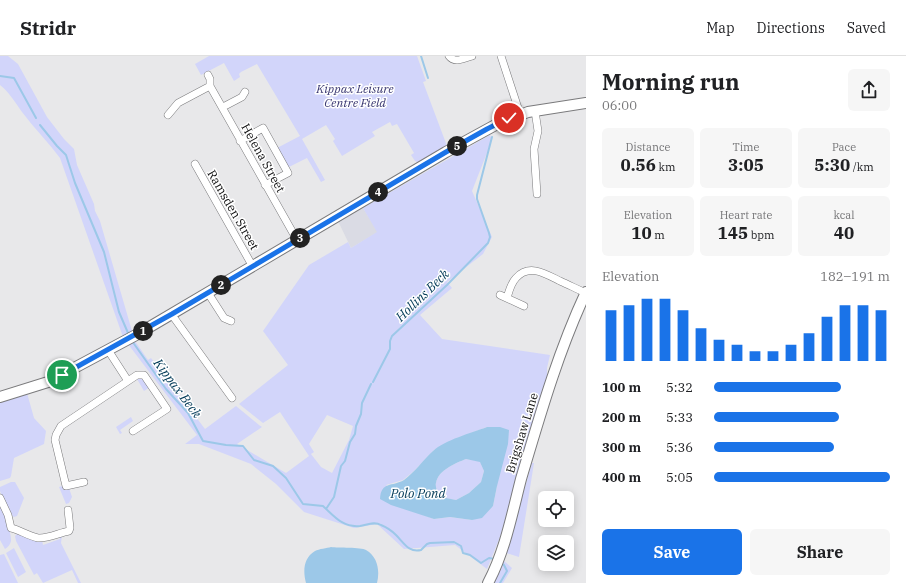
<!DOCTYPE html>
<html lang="en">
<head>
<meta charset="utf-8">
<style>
	:root { --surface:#fff; --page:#f6f6f6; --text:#202124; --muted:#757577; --line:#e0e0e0; --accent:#1a73e8 }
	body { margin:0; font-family:"IBM Plex Serif",serif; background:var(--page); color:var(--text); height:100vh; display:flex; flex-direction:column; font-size:15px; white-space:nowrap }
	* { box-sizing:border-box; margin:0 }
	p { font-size:13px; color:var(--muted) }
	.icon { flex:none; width:22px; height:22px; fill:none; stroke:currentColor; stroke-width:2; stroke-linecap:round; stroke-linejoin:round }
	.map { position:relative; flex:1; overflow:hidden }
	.side { display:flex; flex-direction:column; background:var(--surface); width:320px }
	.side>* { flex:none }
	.tools { position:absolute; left:538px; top:435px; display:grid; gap:8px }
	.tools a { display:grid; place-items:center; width:36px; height:36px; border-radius:6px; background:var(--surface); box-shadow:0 2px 10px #0003; font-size:20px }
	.pin { position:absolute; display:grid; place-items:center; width:34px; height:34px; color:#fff; margin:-17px; border:2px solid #fff; border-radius:50%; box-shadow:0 1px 4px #0007 }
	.km { position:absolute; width:20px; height:20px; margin:-10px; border-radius:50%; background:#222; color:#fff; font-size:11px; line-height:20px; text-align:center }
	.round { display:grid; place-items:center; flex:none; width:42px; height:42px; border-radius:6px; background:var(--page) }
	.headline { display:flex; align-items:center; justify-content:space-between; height:68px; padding:0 16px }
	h1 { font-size:22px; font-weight:700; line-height:30px }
	.metrics { display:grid; grid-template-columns:repeat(3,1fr); gap:6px; height:68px; padding:4px 16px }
	.metrics div { display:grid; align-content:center; border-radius:6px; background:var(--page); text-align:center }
	.metrics b { font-size:17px; font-weight:700 }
	.metrics small { font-size:11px; font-weight:400 }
	.metrics p { font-size:11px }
	.chart { height:112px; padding:8px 16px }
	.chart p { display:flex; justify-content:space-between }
	.chart svg { width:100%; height:72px; margin-top:4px; stroke:var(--accent); stroke-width:6 }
	.button { display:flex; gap:8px; margin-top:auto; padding:8px 16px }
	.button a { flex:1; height:46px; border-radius:6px; background:var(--accent); color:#fff; font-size:16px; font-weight:700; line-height:46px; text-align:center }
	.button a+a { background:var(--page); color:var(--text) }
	ul { padding:0 16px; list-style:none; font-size:13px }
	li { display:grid; grid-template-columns:64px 48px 1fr; align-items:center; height:30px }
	li i { height:10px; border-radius:5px; background:var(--accent) }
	header { display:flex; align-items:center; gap:24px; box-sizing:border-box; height:56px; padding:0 20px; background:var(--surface); border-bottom:1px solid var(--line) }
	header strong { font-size:19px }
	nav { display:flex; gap:22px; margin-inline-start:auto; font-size:14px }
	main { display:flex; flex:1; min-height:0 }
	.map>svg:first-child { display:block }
</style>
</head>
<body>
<header>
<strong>Stridr</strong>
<nav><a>Map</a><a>Directions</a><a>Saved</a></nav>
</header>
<main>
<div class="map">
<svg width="586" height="527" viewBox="0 0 586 527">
	<rect width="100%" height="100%" fill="#e8e8ea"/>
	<path fill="#dadbe4" d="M 363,152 L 378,176 L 351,192 L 338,165 Z"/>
	<path fill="#d2d5fa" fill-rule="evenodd" d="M 0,0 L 8,0 L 18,8 L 47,61 L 64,83 L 74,93 L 77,109 L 94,148 L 95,155 L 100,165 L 132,275 L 123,281 L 60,102 C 48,86 34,72 22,56 C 15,46 9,36 0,29 Z
		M 209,0 L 417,0 L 426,25 L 423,26 L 447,90 L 419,107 L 415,105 L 411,99 L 414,97 L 397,68 L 392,70 L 390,66 L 372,76 L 375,80 L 342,100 L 333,85 L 335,83 L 326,69 L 302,83 L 325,124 L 321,126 L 307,102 L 287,112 L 277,92 L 300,80 L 257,8 L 241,16 L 239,18 L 240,21 L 234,25 L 224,7 L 201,19 L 195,8 Z
		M 490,79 L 492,84 L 472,135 L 492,181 L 483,198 L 447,226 L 452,232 L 420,259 L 442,283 L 550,299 L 547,312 L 547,326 L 500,481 L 487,513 L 455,489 L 404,493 L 377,468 L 354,472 L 304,456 L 276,428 L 251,408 L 199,388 L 185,388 L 197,379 L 128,288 L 135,285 L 148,304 L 151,302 L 205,373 L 236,350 L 259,369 L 262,371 L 237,388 L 286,417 L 309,400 L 280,356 L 263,367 L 239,348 L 288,309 L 263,275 L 309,209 L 348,186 L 351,192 L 377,176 L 363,152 ZM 327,359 L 353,370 L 349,384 L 332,417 L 321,411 L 311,398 L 314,396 L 309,388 ZM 487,371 L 497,430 L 493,450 L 472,464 L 450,461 L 434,463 L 418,457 L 386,429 L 403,424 L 414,415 L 434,394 L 457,382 Z
		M 138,322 L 143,323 L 150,331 L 144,335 L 137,323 Z
		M 27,337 L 34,362 L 46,375 L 44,388 L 14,402 L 11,420 L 10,422 L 0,425 L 0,345 Z
		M 131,361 L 133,365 L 120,374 L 122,377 L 120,378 L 116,371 Z
		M 466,403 L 480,405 L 484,415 L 481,426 L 469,437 L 456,444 L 445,442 L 437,436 C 437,434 435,429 436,427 C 438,414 456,407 466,403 Z
		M 532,407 L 534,407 L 519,501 L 506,497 Z
		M 11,426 L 15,426 L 24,442 L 17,460 L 14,461 L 8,456 L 0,435 L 0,431 Z
		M 62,430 L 64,433 L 69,432 L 72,441 L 69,447 L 66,448 L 59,431 Z
		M 0,448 C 3,456 12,477 11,485 C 10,489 8,491 5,493 L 0,484 Z
		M 17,478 L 42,484 L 43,489 L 60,483 L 59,479 L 62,479 L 61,487 L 81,527 L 78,527 L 72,514 L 43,527 L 37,517 L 34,519 L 16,485 L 15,480 Z
		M 14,492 L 26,516 L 18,521 L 6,497 Z
		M 4,498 L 18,527 L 0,527 L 0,499 Z
		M 503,504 L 512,512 L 503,527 L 494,527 Z"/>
	<path fill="#9cc8e8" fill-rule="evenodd" d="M 487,371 L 500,371 L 509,374 L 508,388 L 497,430 L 493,450 L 482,462 L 472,464 L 450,461 L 434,463 L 391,449 L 380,443 C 381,425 392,431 404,424 C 415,416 423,404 433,395 C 445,384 471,377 487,371 ZM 466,403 L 480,406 L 484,415 L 481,426 L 469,437 L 456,444 L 446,442 L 437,436 C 437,434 435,429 436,427 C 438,414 456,407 466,403 Z
		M 331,491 C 338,492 361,491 366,494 C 378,501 380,515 377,527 L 306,527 C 303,516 303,502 315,495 C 319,493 327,492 331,491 Z"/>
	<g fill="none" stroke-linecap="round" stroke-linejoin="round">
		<path stroke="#9cc8e8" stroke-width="2" d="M 421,0 L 428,22
			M 0,20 L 14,22 L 36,62
			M 40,69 L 57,90 L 66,99 L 75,127 L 104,196 L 119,256 L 128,277
			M 132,285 L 166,333 L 188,357 L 203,385 L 226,389 L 243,390 L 254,404 L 273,410 L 286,422 L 303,448 L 323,450 C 334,460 343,472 360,470 C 367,469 374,465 381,469 C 386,471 392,475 396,479 C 404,487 409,497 421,494 L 427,488 L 430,487 L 454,486 L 461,490 L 463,497 L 470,499 L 481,507 L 489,502 L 495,503
			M 373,326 L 390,293 L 390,285 L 392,280 L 447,229 L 488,187 L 490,181 L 489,177 L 477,143 L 477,139 L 492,81
			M 326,453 L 334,441 L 341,410 L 345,405 L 350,386 L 355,378 L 356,370 L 361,358 L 362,347 L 371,328
			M 500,527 L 507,515 L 504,509 L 502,508"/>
		<g stroke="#7a7a7c" stroke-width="8">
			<path id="street" d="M 449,0 C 455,8 464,2 472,0
				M 501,0 L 520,58
				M 208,19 L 210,23 L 210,30
				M 210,30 L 297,184
				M 223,51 L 242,41 L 245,36
				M 535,55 L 538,75 L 534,93 L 537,138
				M 168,59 L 178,47 L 210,30
				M 240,85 L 263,72 L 288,117 L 265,129
				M 195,108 L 253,211
				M 208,237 L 224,262 L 231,265
				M 500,239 L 524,250
				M 507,242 C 509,235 511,227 516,222 C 529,207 546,218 560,225 C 569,229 577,233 586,237
				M 172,259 L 232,342
				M 128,325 L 137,319 L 144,319 L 167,353 L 133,375
				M 84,426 L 66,430 L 55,384 L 56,379 L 61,370 L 128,325 L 108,294
				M 0,442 L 8,459 L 11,472 C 20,474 28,480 38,482 C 47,483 59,477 69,475 L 70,472 L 68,454"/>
		</g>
		<g stroke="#7a7a7c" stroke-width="12">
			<path id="secondary" d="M 0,341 L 48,326 L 136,279 L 446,96 L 499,67 L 528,56 L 586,47
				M 488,527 C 505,495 512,458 521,423 C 540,359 558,296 586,236"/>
		</g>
		<use href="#street" stroke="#fff" stroke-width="7"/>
		<use href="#secondary" stroke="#fff" stroke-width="10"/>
	</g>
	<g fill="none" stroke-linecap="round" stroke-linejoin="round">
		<g stroke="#fff" stroke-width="8">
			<path id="route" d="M 62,319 L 172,258 L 446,96 L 487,73 L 509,62"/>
		</g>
		<use href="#route" stroke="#1a73e8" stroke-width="5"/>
	</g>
	<g text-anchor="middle" stroke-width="3" stroke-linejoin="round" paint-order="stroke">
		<g font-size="12" font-style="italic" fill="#3b3972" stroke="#fff">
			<text x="355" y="37">Kippax Leisure<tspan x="355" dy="14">Centre Field</tspan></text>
		</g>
		<g font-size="12" fill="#0e0e0f" stroke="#fff">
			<text transform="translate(263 102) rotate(61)" y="4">Helena Street</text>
			<text transform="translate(233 154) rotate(60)" y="4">Ramsden Street</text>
			<text transform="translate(522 377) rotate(-73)" y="4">Brigshaw Lane</text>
		</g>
		<g font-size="13" font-style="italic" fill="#003957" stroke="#fff">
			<text transform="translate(422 239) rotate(-44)" y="5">Hollins Beck</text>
			<text transform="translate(178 332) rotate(53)" y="5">Kippax Beck</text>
			<text x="418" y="442">Polo Pond</text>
		</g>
	</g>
</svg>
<div class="tools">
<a><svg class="icon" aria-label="locate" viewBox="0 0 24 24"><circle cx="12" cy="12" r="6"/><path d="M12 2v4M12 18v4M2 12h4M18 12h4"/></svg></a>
<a><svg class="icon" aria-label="layers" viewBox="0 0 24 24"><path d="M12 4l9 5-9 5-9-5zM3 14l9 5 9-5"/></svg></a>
</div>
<div class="pin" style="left:62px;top:319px;background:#1e9e55"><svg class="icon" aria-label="arrive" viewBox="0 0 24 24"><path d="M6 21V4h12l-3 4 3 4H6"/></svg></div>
<div class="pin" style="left:509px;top:62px;background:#d93025"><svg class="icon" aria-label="check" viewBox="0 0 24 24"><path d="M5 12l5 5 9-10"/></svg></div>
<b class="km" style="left:143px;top:275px">1</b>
<b class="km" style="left:221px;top:229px">2</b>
<b class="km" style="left:300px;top:182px">3</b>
<b class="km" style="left:378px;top:136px">4</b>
<b class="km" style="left:457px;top:90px">5</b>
</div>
<section class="side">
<div class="headline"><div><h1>Morning run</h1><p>06:00</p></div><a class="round"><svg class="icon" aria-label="share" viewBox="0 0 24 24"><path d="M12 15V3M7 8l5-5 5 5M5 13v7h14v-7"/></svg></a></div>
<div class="metrics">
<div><p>Distance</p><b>0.56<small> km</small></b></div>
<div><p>Time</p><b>3:05</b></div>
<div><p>Pace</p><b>5:30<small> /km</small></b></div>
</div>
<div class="metrics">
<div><p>Elevation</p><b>10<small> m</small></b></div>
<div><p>Heart rate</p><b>145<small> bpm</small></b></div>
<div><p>kcal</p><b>40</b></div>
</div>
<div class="chart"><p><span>Elevation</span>182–191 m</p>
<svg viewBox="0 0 160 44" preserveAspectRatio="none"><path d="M5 44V13M15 44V10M25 44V6M35 44V6M45 44V13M55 44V24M65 44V31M75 44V34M85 44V38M95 44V38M105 44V34M115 44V27M125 44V17M135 44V10M145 44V10M155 44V13"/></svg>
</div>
<ul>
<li><b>100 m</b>5:32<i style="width:72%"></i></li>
<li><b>200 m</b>5:33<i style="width:71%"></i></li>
<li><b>300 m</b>5:36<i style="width:68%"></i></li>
<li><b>400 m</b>5:05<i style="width:100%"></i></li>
</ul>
<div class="button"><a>Save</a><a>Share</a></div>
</section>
</main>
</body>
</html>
